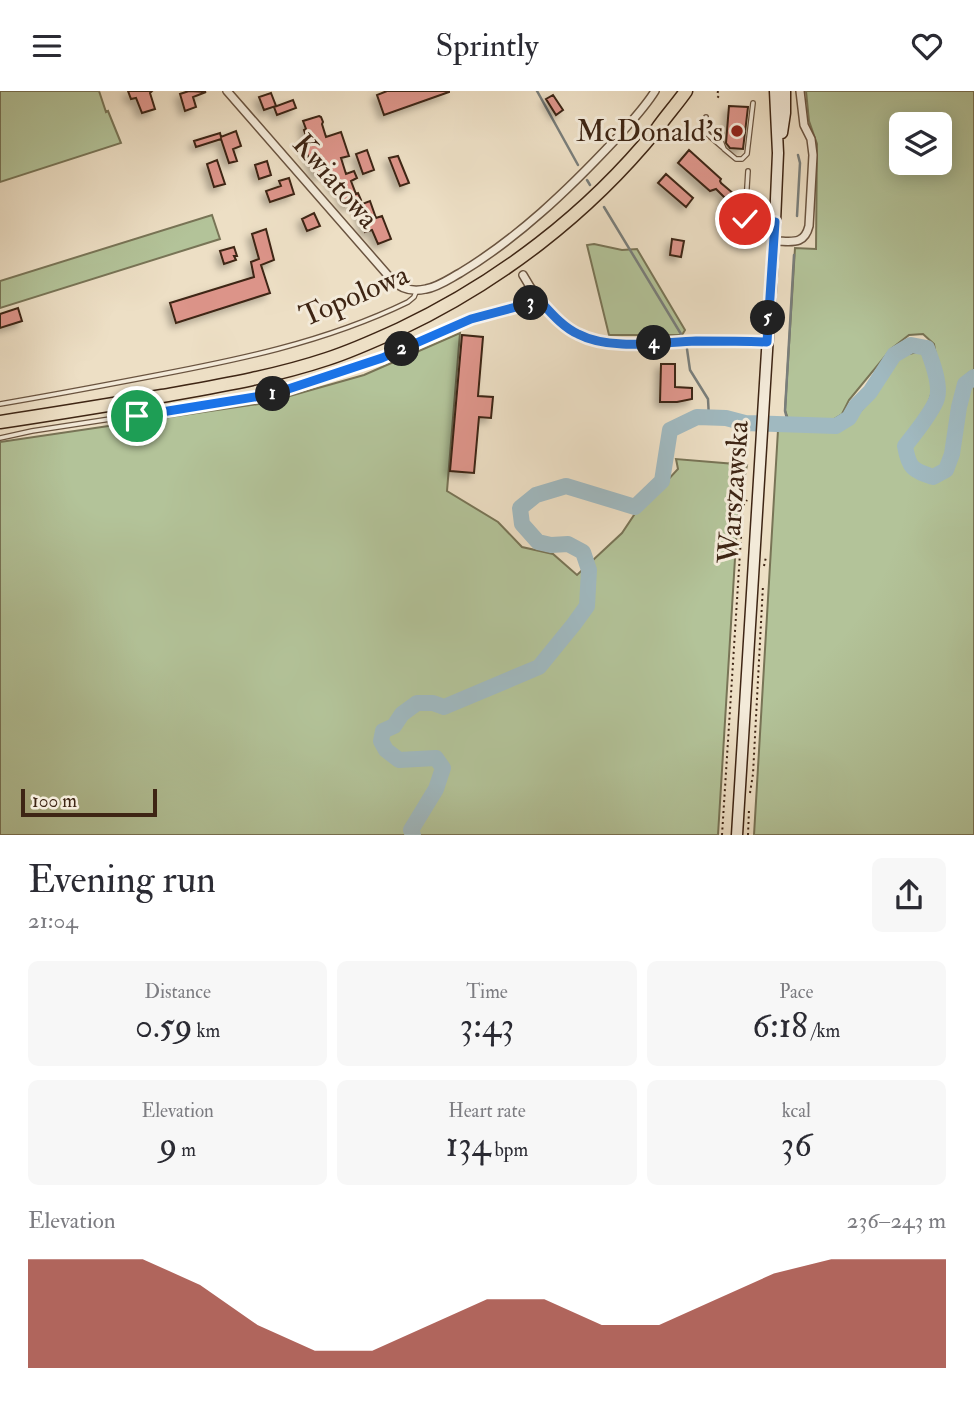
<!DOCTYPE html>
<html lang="en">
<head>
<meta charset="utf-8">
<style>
	:root { --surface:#fff; --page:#f7f7f7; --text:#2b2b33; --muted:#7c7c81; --accent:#8f2418 }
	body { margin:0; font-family:"IM FELL Double Pica",serif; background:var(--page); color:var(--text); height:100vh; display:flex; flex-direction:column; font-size:26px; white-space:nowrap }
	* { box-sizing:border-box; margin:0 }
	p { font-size:23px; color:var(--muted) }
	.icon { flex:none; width:38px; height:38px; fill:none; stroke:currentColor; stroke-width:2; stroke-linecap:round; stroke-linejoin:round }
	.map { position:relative; height:744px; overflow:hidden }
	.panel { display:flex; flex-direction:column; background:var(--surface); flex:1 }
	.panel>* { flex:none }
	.fabs { position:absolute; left:889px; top:21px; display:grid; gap:14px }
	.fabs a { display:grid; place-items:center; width:63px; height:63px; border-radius:10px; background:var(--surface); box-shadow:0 4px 18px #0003; font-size:35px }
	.scale { position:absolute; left:21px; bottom:18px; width:136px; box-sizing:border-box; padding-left:7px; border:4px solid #3e2514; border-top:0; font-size:19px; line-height:24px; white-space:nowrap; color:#3e2514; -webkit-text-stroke:5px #f3ead9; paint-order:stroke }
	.pin { position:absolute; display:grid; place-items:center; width:60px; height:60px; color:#fff; margin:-30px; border:4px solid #fff; border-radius:50%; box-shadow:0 2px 7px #0007 }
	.km { position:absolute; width:35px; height:35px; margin:-18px; border-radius:50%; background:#222; color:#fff; font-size:19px; line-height:35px; text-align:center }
	.round { display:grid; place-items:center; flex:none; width:74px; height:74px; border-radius:10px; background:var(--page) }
	.overview { display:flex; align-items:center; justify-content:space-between; height:119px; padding:0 28px }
	h1 { font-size:38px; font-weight:600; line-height:52px }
	.metrics { display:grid; grid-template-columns:repeat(3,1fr); gap:10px; height:119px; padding:7px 28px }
	.metrics div { display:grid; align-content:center; border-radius:10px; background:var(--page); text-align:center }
	.metrics b { font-size:35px; font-weight:600 }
	.metrics small { font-size:19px; font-weight:400 }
	.metrics p { font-size:19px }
	.chart { height:196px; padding:14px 28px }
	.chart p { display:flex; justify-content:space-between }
	.chart svg { width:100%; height:126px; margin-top:7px; fill:var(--accent); opacity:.7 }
	header { display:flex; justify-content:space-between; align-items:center; height:91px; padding:0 28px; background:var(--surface); font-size:32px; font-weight:600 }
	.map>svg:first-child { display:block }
</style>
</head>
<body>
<header><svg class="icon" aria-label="menu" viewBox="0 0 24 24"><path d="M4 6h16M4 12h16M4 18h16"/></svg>Sprintly<svg class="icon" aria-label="heart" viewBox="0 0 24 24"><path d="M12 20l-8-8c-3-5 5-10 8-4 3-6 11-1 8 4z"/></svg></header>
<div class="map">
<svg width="974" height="744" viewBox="0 0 974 744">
	<defs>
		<filter id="shadow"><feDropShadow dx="-4.5" dy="4.5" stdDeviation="3.5" flood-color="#0004"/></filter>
	</defs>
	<rect width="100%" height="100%" fill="#eddfc5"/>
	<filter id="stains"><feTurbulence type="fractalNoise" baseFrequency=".00286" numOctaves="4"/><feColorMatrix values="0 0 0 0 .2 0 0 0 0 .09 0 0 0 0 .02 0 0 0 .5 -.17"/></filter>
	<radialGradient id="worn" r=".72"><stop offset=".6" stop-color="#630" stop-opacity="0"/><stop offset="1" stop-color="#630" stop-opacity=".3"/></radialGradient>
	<path fill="#b3c399" stroke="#787456" stroke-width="2" fill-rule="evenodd" d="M 0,0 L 99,0 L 106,21 L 108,20 L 121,52 L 0,91 Z
		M 806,0 L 974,0 L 974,279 C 972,280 967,283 965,285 C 947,309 963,369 933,381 L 914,375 L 909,364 L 910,354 L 939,316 L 941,293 L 934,253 L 923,243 L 909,244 L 891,258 L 849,309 L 842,323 L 831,330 L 789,331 L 785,319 L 795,157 L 816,158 L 817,53 L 809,30 ZM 901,33 L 940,33 L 940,72 L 901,72 Z
		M 212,124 L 220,148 L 0,217 L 0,190 Z
		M 594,153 L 622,159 L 637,158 L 685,239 L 682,244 L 609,244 L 587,154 Z
		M 460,242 L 447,400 L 498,431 L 522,456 L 553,463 L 577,484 L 622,442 L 648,403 L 666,391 L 678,378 L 676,368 L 747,374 L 738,419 L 718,744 L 0,744 L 0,351 L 265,312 L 364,284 Z
		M 922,260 C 939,290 934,309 914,336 C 908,346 901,353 902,365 C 903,372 909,379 912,384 L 933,390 L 948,379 L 953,371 C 956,353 961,301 974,291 L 974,744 L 754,744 L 778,339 C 791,339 830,341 840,338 C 858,331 888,282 900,265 Z"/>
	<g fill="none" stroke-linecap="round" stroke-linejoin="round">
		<path stroke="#797e7b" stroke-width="2.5" d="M 537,0 L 578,74
			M 587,89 L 590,94
			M 604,116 L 681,243
			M 797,125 L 800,72 L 798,64
			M 687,258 L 690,279 L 708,308 L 709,327
			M 789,335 L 785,320 L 794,164"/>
		<path stroke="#a0b9c0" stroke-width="16" d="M 413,744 L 411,739 L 436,698 L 443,677 L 436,667 L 399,669 L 386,659 L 381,650 L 383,640 L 394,635 L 402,623 L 417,612 L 433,612 L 444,616 L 539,576 L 574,533 L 587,515 L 589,479 L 583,461 L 568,453 L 551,454 L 538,451 L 522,433 L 520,417 L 536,404 L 566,395 L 635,416 L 662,390 L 670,339 L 697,326 L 726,327 L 745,332 L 836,335 L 849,327 L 856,315 L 870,301 L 894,264 L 911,254 L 927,257 C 932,270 941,294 937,307 C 934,319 913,345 905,355 C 909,378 913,379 933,386 L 946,379 L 952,363 L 959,316 L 965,293 L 974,286"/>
	</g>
	<path fill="#dc9489" stroke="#3e2514" stroke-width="2" filter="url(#shadow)" d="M 128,0 L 152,0 L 150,2 L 155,18 L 142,22 L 136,7 L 131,8 Z
		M 189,0 L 206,1 L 193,6 L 196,16 L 185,20 L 180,3 Z
		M 387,0 L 449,0 L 449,1 L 384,24 L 377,4 Z
		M 271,2 L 276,15 L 264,19 L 259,6 Z
		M 553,4 L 563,19 L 556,24 L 546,8 Z
		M 293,9 L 296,17 L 277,24 L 274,16 Z
		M 729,15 L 748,16 L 743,58 L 730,57 L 726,52 Z
		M 319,25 L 321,26 L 323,31 L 322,33 L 326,46 L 341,41 L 349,65 L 341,67 L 346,83 L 354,80 L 357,87 L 351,90 L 356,103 L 358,102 L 361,109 L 345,115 L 339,97 L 334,98 L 328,81 L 316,85 L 304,55 L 309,54 L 304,39 L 306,38 L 303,30 Z
		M 236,40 L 241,55 L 233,58 L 237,70 L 229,72 L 221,48 L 196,56 L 194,50 L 220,42 L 221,46 Z
		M 367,59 L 374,79 L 363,83 L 356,63 Z
		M 689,59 L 721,88 L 720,90 L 721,92 L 734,103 L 728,110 L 716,98 L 710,100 L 678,72 Z
		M 398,65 L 409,92 L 400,95 L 389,67 Z
		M 217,69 L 225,93 L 214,96 L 207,73 Z
		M 267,70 L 271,84 L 259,88 L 255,74 Z
		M 666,83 L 693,107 L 686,116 L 658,92 Z
		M 289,87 L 294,103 L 270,111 L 266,100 L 281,95 L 279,90 Z
		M 370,110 L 376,127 L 382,125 L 391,148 L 378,153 L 372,139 L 365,141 L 357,115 Z
		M 314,122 L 320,135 L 307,140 L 302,128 Z
		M 266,138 L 274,169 L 261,174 L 270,202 L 176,232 L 170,212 L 254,186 L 251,171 L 259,168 L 252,143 Z
		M 672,148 L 684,150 L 681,166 L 670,164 Z
		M 234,156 L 237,165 L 234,165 L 236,169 L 224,173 L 220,160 Z
		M 18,217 L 22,230 L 0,237 L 0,223 Z
		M 462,244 L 483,246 L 478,305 L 493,306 L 491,327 L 479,326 L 474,382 L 450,380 Z
		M 661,273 L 675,273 L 675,296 L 692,297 L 692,308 L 677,311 L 660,311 Z"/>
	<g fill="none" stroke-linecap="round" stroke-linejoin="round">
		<g stroke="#6a5440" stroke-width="6">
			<path id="lane" d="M 706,26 L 706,37 L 711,39 L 719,45 L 724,58 L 736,68 L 742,68 L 747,63 L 753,12
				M 706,37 L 707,43 L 722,56
				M 748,80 L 745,128 L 773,130
				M 0,313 C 47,305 95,296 142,287 C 233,270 324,252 408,211 L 414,206 L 416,201
				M 0,347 L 32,340 L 273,303 L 381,267 L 471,228 L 523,214 L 541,211"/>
		</g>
		<g stroke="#6a5440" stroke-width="10">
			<path id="street" d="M 227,0 L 392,189 C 402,199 413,201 426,198 C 438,196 449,188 460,182 C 518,147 568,99 614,50 C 628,34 644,18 655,0
				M 774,150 C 791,150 804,155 809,135 L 813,64 L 811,48 L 804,34 L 800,0
				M 523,184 C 536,207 554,231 578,243 C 609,260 661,251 696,250 C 720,250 743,250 767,251"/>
		</g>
		<g stroke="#3e2514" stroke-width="13">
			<path id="secondary" d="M 782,42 L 785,22 L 785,0
				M 737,744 L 775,131 L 778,62 L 775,0"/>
		</g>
		<g stroke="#3e2514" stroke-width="15">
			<path id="primary" d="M 0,331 C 54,323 108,314 162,305 C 218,295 273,286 327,268 C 352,260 376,249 400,238 C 499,191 588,123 657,38 C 666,25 677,13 686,0"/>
		</g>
		<path stroke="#3e2514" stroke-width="2" stroke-dasharray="2 3.5" stroke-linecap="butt" d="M 718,0 L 717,5 L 721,8
			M 764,475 L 766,466
			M 750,702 L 753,683 L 763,494
			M 722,744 L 743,415 L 747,409
			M 748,744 L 749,718"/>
		<use href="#lane" stroke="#f3ead9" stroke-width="3.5"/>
		<use href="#street" stroke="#f3ead9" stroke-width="7"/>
		<use href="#secondary" stroke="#f3ead9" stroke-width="10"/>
		<use href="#primary" stroke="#eddfc5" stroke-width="12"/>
	</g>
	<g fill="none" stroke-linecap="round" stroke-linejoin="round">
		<g stroke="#fff" stroke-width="14">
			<path id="route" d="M 137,325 L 273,303 L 382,267 L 471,228 L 531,212 L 541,211 C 552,223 563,236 578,243 C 610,260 661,251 696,250 C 720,250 743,250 767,251 L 775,131 L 745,128"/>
		</g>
		<use href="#route" stroke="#1a73e8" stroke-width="9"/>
	</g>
	<circle fill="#8f2418" stroke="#f3ead9" stroke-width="2.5" cx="737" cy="40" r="7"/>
	<g text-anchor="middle" stroke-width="6" stroke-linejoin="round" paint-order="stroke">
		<g font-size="30" fill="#3e2514" stroke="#f3ead9" text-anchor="end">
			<text x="723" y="50">McDonald's</text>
		</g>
		<g font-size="30" fill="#3e2514" stroke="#f3ead9">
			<text transform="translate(336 90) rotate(49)" y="10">Kwiatowa</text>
			<text transform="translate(354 204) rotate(-23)" y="10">Topolowa</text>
			<text transform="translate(733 401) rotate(-86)" y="10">Warszawska</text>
		</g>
	</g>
	<rect width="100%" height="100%" filter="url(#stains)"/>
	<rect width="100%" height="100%" fill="url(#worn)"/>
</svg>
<div class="fabs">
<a><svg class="icon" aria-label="layers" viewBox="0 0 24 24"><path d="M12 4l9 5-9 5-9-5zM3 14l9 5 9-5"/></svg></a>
</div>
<div class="scale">100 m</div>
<div class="pin" style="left:137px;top:325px;background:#1e9e55"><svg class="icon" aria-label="arrive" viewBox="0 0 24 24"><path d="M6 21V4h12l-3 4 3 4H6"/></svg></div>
<div class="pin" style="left:745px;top:128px;background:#d93025"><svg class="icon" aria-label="check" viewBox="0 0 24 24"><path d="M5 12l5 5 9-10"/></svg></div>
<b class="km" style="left:273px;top:303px">1</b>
<b class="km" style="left:402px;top:258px">2</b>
<b class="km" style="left:531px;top:212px">3</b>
<b class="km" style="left:654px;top:252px">4</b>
<b class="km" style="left:768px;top:227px">5</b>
</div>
<section class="panel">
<div class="overview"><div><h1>Evening run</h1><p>21:04</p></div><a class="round"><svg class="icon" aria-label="share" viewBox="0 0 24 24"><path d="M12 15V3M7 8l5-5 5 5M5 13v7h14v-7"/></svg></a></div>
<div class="metrics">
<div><p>Distance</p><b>0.59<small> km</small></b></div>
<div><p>Time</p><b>3:43</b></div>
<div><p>Pace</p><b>6:18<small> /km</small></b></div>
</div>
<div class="metrics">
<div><p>Elevation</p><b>9<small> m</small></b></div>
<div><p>Heart rate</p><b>134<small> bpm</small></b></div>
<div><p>kcal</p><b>36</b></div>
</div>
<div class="chart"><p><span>Elevation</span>236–243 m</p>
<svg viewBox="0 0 160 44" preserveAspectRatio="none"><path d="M0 44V6L10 6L20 6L30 15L40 29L50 38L60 38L70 29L80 20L90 20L100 29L110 29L120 20L130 11L140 6L150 6L160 6V44z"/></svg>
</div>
</section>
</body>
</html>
